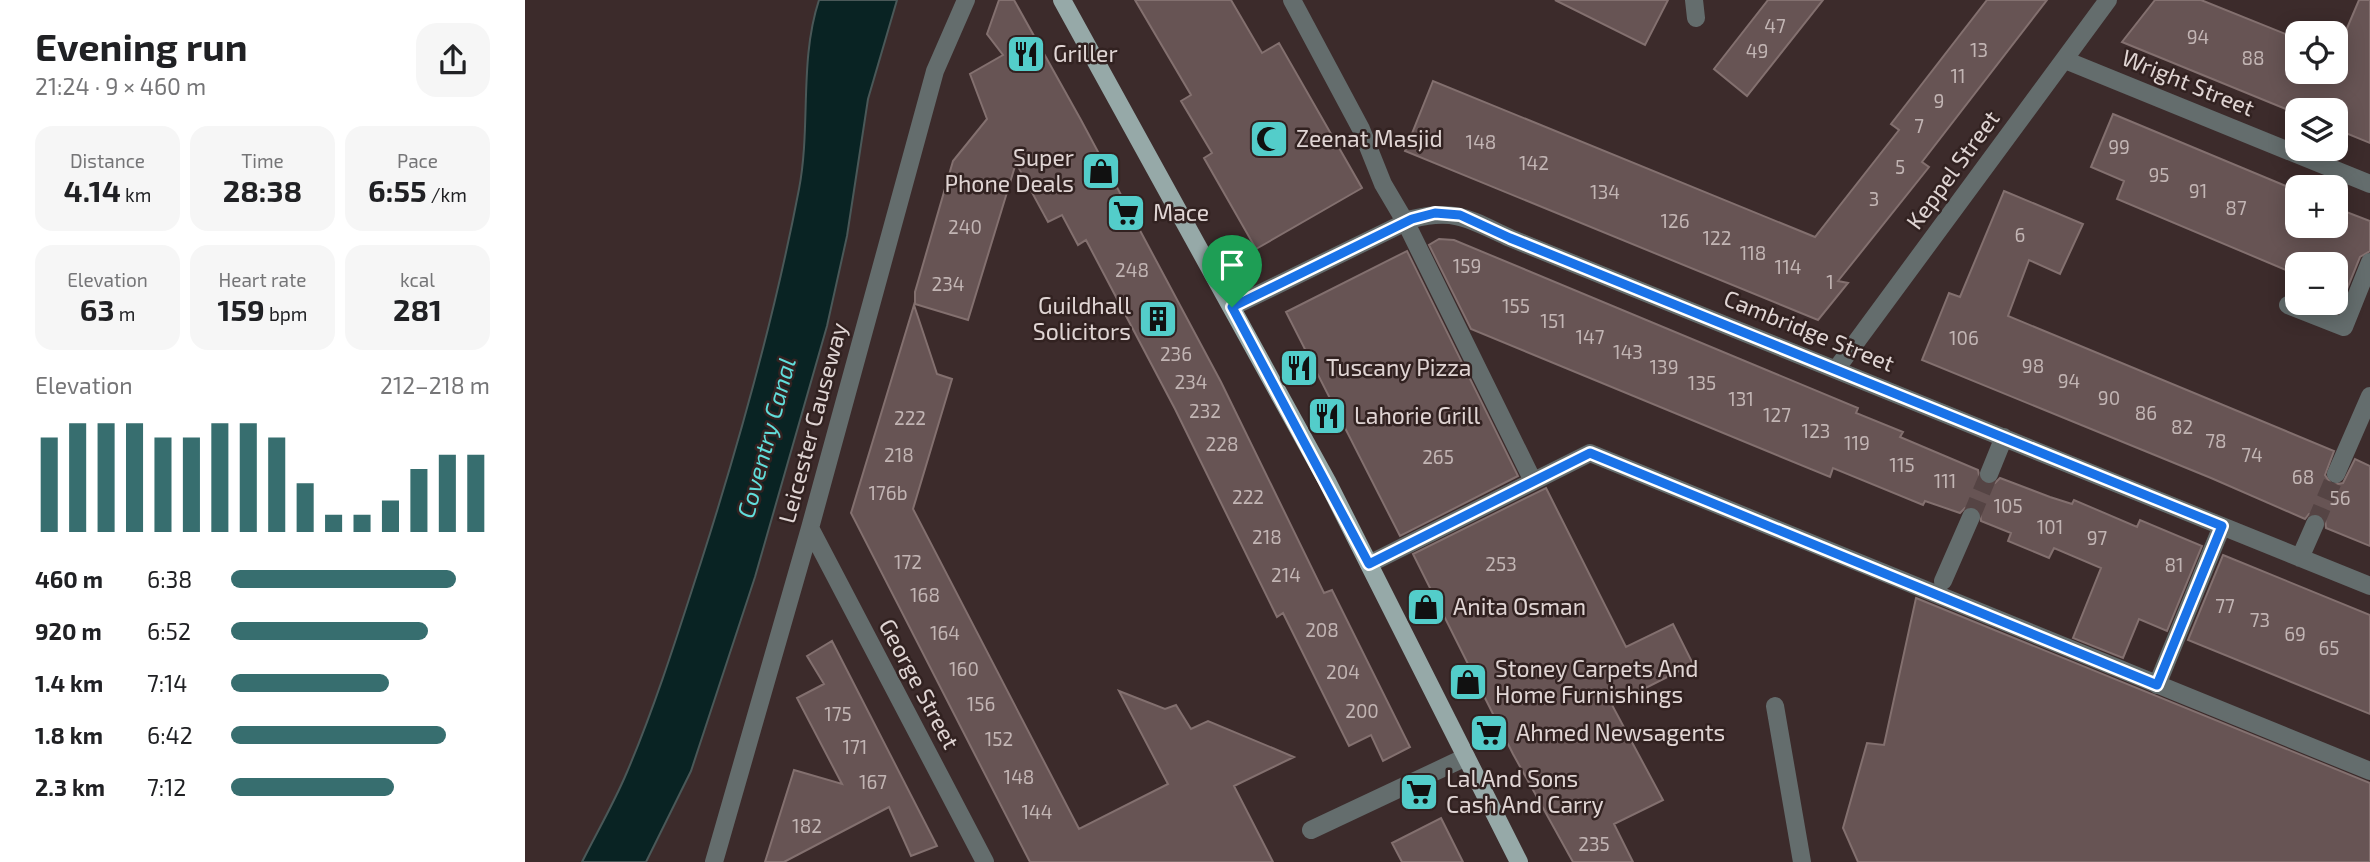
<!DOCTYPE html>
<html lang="en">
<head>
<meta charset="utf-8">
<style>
	:root { --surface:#fff; --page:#f6f6f6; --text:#202124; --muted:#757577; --accent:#376e6f }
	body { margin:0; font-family:"Exo 2",sans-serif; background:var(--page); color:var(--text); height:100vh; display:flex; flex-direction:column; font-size:26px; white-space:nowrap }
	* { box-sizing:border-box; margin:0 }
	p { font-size:23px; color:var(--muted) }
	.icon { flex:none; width:38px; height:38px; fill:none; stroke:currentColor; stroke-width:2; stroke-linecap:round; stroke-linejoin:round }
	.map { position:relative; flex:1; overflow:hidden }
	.drawer { display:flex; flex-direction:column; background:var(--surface); width:525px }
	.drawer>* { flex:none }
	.buttons { position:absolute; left:1760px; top:21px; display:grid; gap:14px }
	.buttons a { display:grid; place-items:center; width:63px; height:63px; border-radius:14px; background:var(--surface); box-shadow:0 4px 18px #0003; font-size:35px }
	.pin { position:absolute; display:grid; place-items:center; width:60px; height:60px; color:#fff; margin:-72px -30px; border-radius:50% 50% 50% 0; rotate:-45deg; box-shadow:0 0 7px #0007 }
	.pin .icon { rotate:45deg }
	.round { display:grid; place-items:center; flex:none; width:74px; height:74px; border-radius:21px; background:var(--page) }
	.head { display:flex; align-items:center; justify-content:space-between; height:119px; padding:0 35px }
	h1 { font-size:38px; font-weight:700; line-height:52px }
	.metrics { display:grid; grid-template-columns:repeat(3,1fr); gap:10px; height:119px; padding:7px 35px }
	.metrics div { display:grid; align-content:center; border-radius:18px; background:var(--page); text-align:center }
	.metrics b { font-size:30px; font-weight:700 }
	.metrics small { font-size:19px; font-weight:400 }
	.metrics p { font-size:19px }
	.chart { height:196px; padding:14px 35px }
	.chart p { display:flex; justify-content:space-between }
	.chart svg { width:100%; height:126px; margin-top:7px; stroke:var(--accent); stroke-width:6 }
	ul { padding:0 35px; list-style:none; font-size:23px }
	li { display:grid; grid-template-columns:112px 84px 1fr; align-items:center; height:52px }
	li i { height:18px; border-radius:9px; background:var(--accent) }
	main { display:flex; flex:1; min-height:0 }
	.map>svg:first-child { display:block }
</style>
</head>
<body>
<main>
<section class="drawer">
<div class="head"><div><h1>Evening run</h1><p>21:24 · 9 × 460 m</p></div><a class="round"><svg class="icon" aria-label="share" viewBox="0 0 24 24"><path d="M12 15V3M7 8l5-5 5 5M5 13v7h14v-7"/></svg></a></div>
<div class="metrics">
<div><p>Distance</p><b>4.14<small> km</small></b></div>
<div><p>Time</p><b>28:38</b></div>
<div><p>Pace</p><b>6:55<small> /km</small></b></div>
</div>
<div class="metrics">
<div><p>Elevation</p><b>63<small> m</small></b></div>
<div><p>Heart rate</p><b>159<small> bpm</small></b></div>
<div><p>kcal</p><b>281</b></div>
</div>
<div class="chart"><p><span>Elevation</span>212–218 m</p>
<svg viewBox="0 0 160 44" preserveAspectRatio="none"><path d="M5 44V11M15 44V6M25 44V6M35 44V6M45 44V11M55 44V11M65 44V6M75 44V6M85 44V11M95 44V27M105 44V38M115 44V38M125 44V33M135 44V22M145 44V17M155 44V17"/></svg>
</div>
<ul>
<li><b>460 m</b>6:38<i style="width:87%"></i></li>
<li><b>920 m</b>6:52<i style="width:76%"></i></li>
<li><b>1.4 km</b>7:14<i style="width:61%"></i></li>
<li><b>1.8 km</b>6:42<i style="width:83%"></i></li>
<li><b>2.3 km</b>7:12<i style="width:63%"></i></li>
</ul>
</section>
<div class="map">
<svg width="1845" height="862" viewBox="0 0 1845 862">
	<rect width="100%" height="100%" fill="#3c2b2b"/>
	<path fill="#092323" stroke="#4a5858" stroke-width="2" d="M 294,0 L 372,0 L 343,99 L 322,236 L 302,326 L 230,577 L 166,771 L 121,862 L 57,862 C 72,832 89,803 102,772 C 131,704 153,633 176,562 C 215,440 250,315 274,189 C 286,126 274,61 294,0 Z"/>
	<path fill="#675454" stroke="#83706f" stroke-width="2" d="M 474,0 L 489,0 L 556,120 L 696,382 L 799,593 L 807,590 L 885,747 L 858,761 L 846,735 L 824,746 L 758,613 L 752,617 L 650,409 L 561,240 L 553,245 L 537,215 L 523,222 L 491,163 L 443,320 L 390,304 L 390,292 L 428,161 L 462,119 L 445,74 L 478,55 L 462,34 Z
		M 610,0 L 706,0 L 737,53 L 754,43 L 837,188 L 731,249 L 679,158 L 687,153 L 656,101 L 666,95 Z
		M 1030,0 L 1143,0 L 1120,45 Z
		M 1243,0 L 1298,0 L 1222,96 L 1189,69 Z
		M 1462,0 L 1522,0 L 1397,162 L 1404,167 L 1313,281 L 1323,283 L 1293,320 L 880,151 L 908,81 L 1290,237 L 1374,130 L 1366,124 Z
		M 1630,0 L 1676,0 L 1773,39 L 1773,72 L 1811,72 L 1811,54 L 1834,0 L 1845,0 L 1845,143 L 1811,129 L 1811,110 L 1773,110 L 1773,114 L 1597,42 Z
		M 1588,114 L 1773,191 L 1773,226 L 1811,226 L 1811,208 L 1845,221 L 1845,251 L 1835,257 L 1820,294 L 1811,291 L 1811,264 L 1773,264 L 1773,275 L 1592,199 L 1599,181 L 1566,167 Z
		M 1479,191 L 1558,224 L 1535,274 L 1504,260 L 1483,316 L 1809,451 L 1800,475 L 1807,485 L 1818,483 L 1830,459 L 1845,466 L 1845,546 L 1801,528 L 1800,518 L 1794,513 L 1784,514 L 1780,519 L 1686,478 L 1397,360 L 1424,293 L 1435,297 Z
		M 914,239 L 929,240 L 1333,408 L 1331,413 L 1378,432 L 1375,437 L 1453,470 L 1455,480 L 1460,485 L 1470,483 L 1475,478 L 1525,497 L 1547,504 L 1549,500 L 1612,527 L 1615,520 L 1677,546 L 1642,631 L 1614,619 L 1598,658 L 1548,638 L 1576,568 L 1529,548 L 1524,558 L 1483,541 L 1486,533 L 1456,521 L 1455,511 L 1450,506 L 1440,508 L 1435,513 L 1400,501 L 1398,505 L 1308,468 L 1305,477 L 946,329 L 904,245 Z
		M 882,251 L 993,476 L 875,536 L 761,312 Z
		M 389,305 L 412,374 L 427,379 L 388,509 L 554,829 L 643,784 L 594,691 L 640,709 L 651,705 L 666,729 L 683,721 L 769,757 L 709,786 L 748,862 L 505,862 L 326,513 Z
		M 1021,488 L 1101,647 L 1148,624 L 1168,664 L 1087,705 L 1138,800 L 1089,824 L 1108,862 L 1048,862 L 988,754 L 888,554 Z
		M 1698,555 L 1845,615 L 1845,714 L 1663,640 Z
		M 1391,598 L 1845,783 L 1845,862 L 1333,862 L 1318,828 L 1342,743 L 1359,745 Z
		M 307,641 L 412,846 L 386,856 L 364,807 L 259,862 L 240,862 L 269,770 L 317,784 L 272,698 L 299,684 L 282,656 Z
		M 916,818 L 938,862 L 877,862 L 867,843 Z"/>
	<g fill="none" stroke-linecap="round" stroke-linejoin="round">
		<path stroke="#544" stroke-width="18" stroke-dasharray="18 9" stroke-linecap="butt" d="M 1446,517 L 1464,474
			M 1790,524 L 1811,474"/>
		<path stroke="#646d6d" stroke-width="18" d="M 767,0 L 836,129 L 858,184 L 881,223 L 1008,481
			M 1169,0 L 1171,18
			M 1540,60 L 1845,184
			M 1763,305 L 1819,327 L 1845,262
			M 707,307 L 887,219 C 931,208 946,220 985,238 L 1845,586
			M 1312,368 L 1583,0
			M 1464,474 L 1479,437
			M 1811,474 L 1845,396
			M 285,528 L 460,862
			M 1775,558 L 1790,524
			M 844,564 L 1065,453 L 1845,771
			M 1418,581 L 1446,517
			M 1632,685 L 1697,526
			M 1250,706 L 1277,862
			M 786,830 L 941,757
			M 189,862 L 285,528 L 410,71 L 441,0"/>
		<path stroke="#96a9a8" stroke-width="18" d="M 537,0 L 802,481 L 994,862"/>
	</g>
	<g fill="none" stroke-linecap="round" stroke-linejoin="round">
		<g stroke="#fff" stroke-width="14">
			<path id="route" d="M 910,213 L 935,215 L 985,238 L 1697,526 L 1632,685 L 1065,453 L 844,564 L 707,307 L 887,219 Z"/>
		</g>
		<use href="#route" stroke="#1a73e8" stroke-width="9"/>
	</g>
	<defs>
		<g id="restaurant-square" transform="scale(2.0125)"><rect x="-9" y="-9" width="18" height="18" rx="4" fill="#53cdca" stroke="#322221"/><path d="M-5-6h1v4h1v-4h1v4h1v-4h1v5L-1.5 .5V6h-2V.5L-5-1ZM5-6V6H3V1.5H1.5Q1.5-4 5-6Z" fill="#111"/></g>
		<g id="mosque-square" transform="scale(2.0125)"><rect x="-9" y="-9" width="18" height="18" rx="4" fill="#53cdca" stroke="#322221"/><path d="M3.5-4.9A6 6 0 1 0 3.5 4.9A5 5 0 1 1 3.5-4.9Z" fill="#111"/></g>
		<g id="shop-square" transform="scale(2.0125)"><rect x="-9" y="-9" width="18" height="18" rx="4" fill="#53cdca" stroke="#322221"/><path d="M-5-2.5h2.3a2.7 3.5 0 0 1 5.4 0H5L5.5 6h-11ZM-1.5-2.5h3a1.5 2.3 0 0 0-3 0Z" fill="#111"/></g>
		<g id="supermarket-square" transform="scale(2.0125)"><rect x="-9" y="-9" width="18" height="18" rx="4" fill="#53cdca" stroke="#322221"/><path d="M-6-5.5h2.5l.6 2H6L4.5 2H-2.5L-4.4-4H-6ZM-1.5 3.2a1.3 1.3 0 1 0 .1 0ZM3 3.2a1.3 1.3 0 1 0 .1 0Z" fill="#111"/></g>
		<g id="building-square" transform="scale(2.0125)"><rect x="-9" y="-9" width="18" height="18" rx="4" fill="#53cdca" stroke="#322221"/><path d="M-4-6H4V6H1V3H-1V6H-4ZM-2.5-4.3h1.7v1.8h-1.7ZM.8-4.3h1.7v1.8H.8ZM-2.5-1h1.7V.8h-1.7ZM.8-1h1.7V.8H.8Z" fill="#111"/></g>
	</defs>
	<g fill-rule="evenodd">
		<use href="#restaurant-square" x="501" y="54"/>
		<use href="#mosque-square" x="744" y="139"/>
		<use href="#shop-square" x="576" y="171"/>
		<use href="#supermarket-square" x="601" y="213"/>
		<use href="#building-square" x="633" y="319"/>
		<use href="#restaurant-square" x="774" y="368"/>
		<use href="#restaurant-square" x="802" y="416"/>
		<use href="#shop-square" x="901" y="607"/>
		<use href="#shop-square" x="943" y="682"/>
		<use href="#supermarket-square" x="964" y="733"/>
		<use href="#supermarket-square" x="894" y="792"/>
	</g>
	<g text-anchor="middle" stroke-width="5" stroke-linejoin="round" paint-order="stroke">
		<g font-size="19" fill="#c2b5b4">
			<text x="1250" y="33">47</text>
			<text x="1673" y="44">94</text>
			<text x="1454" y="57">13</text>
			<text x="1232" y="58">49</text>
			<text x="1728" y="65">88</text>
			<text x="1433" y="83">11</text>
			<text x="1414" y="108">9</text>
			<text x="1394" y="133">7</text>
			<text x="956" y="149">148</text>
			<text x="1594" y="154">99</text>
			<text x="1009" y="170">142</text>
			<text x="1375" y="174">5</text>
			<text x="1634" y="182">95</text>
			<text x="1673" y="198">91</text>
			<text x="1080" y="199">134</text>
			<text x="1349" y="206">3</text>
			<text x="1711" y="215">87</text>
			<text x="1150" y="228">126</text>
			<text x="440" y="234">240</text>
			<text x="1495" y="242">6</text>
			<text x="1192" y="245">122</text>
			<text x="1228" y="260">118</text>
			<text x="942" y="273">159</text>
			<text x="1263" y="274">114</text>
			<text x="607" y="277">248</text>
			<text x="1305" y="289">1</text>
			<text x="423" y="291">234</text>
			<text x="991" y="313">155</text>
			<text x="1028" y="328">151</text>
			<text x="1065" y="344">147</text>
			<text x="1439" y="345">106</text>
			<text x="1103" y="359">143</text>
			<text x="651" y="361">236</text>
			<text x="1508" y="373">98</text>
			<text x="1139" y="374">139</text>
			<text x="1544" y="388">94</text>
			<text x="666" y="389">234</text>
			<text x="1177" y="390">135</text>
			<text x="1584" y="405">90</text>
			<text x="1216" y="406">131</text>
			<text x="680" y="418">232</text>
			<text x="1621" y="420">86</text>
			<text x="1252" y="422">127</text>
			<text x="385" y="425">222</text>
			<text x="1657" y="434">82</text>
			<text x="1291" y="438">123</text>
			<text x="1691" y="448">78</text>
			<text x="1332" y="450">119</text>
			<text x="697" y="451">228</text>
			<text x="374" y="462">218</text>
			<text x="1727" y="462">74</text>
			<text x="913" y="464">265</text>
			<text x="1377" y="472">115</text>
			<text x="1778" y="484">68</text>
			<text x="1420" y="488">111</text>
			<text x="363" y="500">176b</text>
			<text x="723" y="504">222</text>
			<text x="1815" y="505">56</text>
			<text x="1483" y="513">105</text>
			<text x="1525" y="534">101</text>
			<text x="742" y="544">218</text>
			<text x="1572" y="545">97</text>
			<text x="383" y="569">172</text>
			<text x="976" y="571">253</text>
			<text x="1649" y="572">81</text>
			<text x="761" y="582">214</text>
			<text x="400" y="602">168</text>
			<text x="1700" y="613">77</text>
			<text x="1735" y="627">73</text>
			<text x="797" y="637">208</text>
			<text x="420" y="640">164</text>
			<text x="1770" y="641">69</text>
			<text x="1804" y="655">65</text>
			<text x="439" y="676">160</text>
			<text x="818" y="679">204</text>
			<text x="456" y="711">156</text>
			<text x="837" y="718">200</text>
			<text x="313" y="721">175</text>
			<text x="474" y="746">152</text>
			<text x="330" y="754">171</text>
			<text x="494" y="784">148</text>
			<text x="348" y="789">167</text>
			<text x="512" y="819">144</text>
			<text x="282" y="833">182</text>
			<text x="1069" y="851">235</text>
		</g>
		<g font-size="23" fill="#e0d5d4" stroke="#322221" text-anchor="start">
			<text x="528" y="62">Griller</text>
			<text x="771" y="147">Zeenat Masjid</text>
			<text x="549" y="166" text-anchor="end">Super<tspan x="549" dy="26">Phone Deals</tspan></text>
			<text x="628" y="221">Mace</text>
			<text x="606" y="314" text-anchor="end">Guildhall<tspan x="606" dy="26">Solicitors</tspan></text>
			<text x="801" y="376">Tuscany Pizza</text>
			<text x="829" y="424">Lahorie Grill</text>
			<text x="928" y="615">Anita Osman</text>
			<text x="970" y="677">Stoney Carpets And<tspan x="970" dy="26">Home Furnishings</tspan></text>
			<text x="991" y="741">Ahmed Newsagents</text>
			<text x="921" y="787">Lal And Sons<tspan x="921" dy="26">Cash And Carry</tspan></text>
		</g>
		<g font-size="23" fill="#e0d5d4" stroke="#322221">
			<text transform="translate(1663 83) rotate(22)" y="8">Wright Street</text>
			<text transform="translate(1428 170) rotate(-54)" y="8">Keppel Street</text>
			<text transform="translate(1284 331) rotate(22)" y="8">Cambridge Street</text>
			<text transform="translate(288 423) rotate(-75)" y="8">Leicester Causeway</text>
			<text transform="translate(394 684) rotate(62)" y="8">George Street</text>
		</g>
		<g font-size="24" font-style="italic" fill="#61dedb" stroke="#322221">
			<text transform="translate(242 438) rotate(-75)" y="8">Coventry Canal</text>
		</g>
	</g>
</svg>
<div class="buttons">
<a><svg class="icon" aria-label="locate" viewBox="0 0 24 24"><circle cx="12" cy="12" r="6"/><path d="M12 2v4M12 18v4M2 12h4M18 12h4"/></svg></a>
<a><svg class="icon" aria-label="layers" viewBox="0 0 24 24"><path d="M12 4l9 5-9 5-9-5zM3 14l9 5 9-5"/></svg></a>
<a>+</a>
<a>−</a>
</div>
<div class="pin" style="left:707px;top:307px;background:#1e9e55"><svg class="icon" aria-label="arrive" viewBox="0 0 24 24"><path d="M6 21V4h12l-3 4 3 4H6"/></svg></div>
</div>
</main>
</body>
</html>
